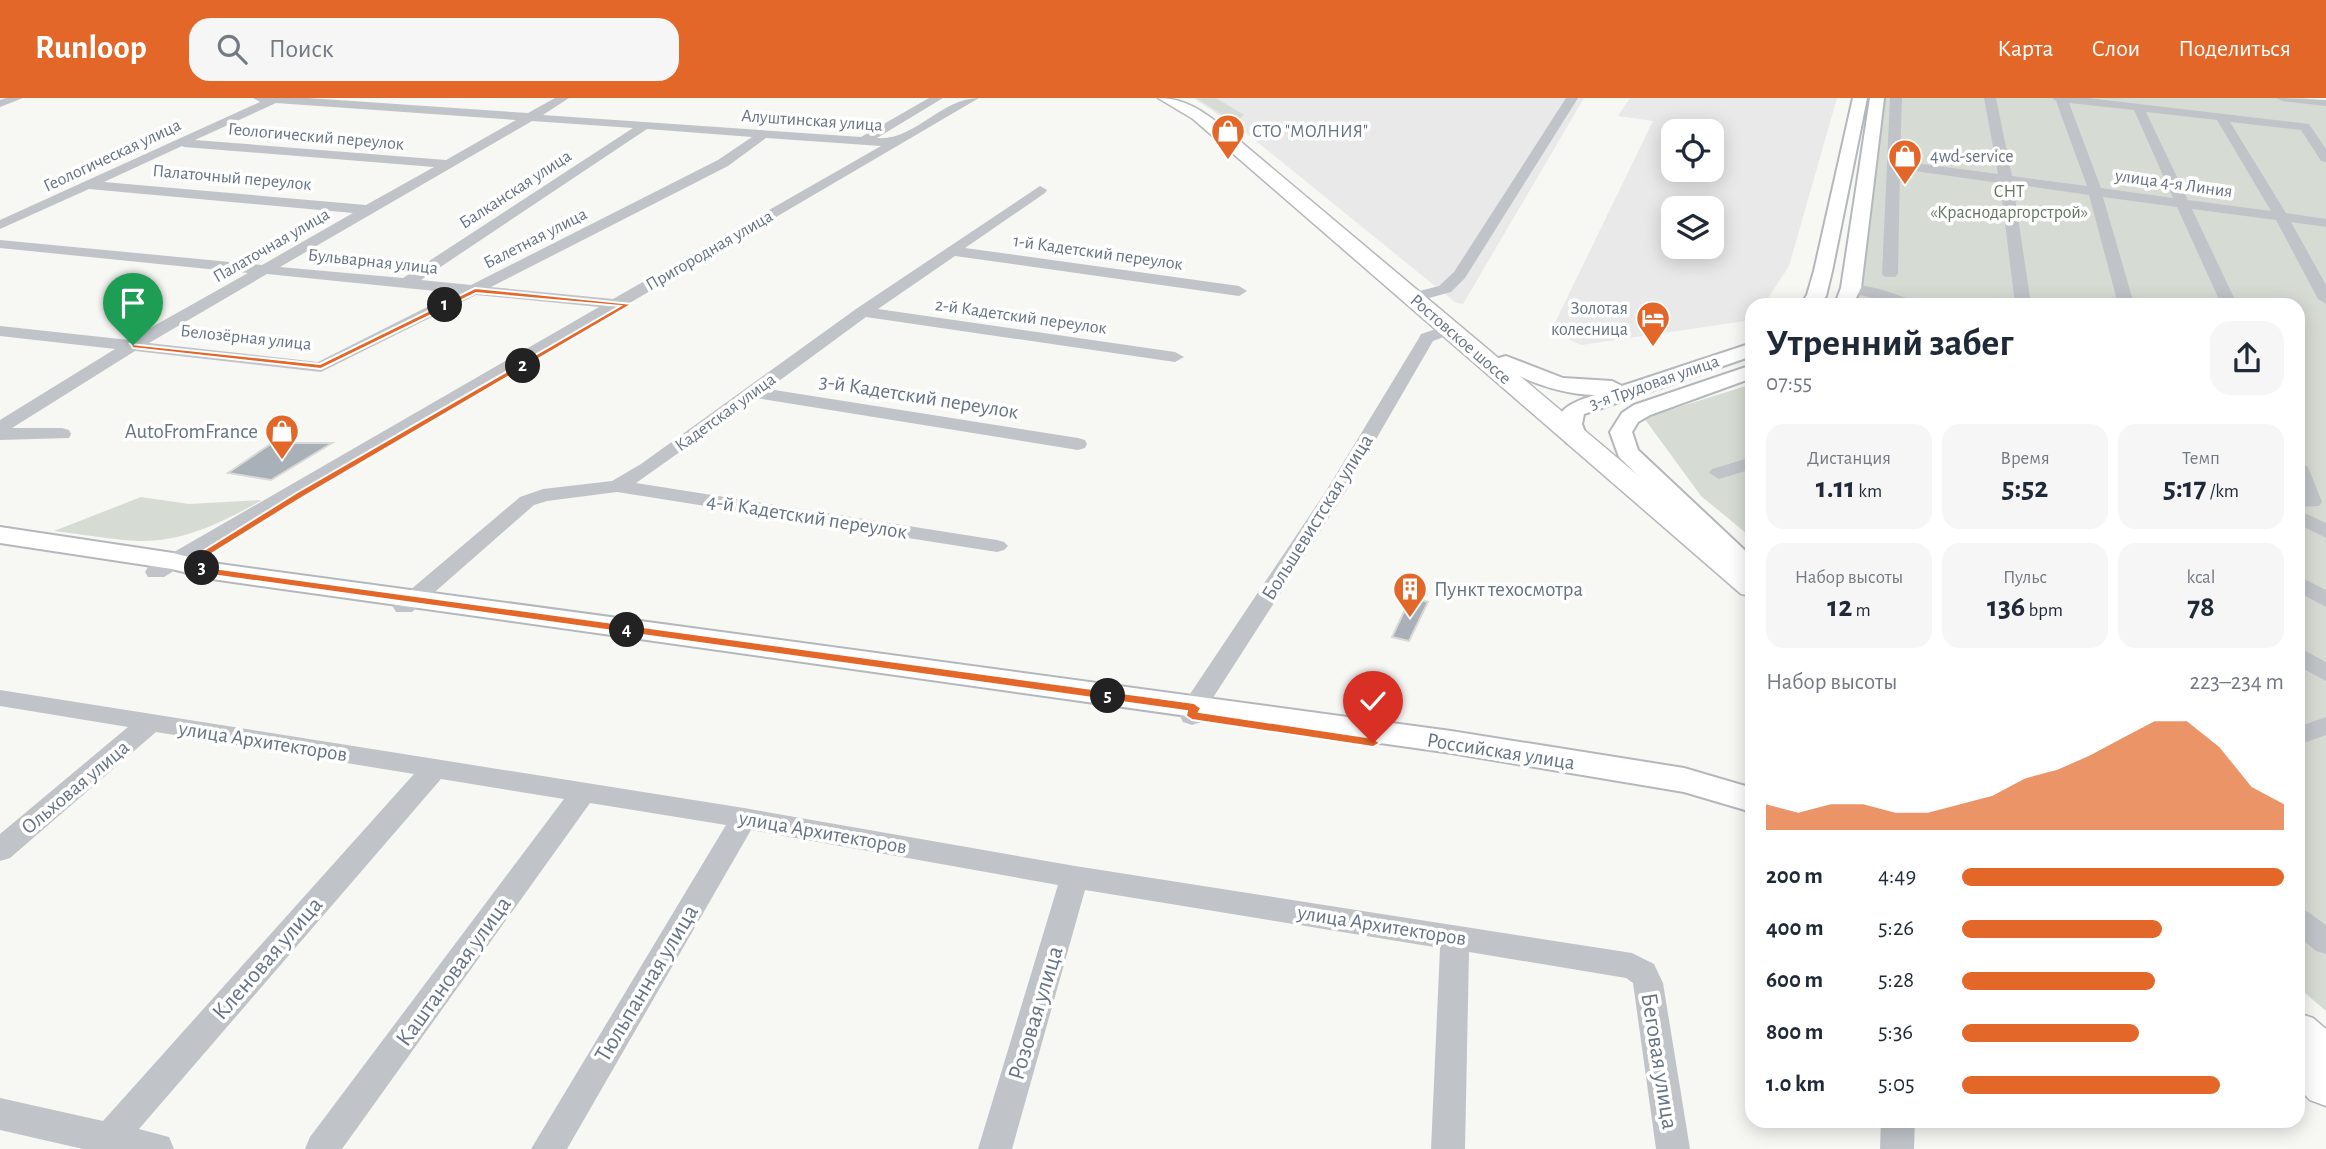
<!DOCTYPE html>
<html lang="ru">
<head>
<meta charset="utf-8">
<style>
	:root { --surface:#fff; --page:#f6f6f7; --text:#1f2937; --muted:#747a83; --accent:#e36729 }
	body { margin:0; font-family:"Alegreya Sans",sans-serif; background:var(--page); color:var(--text); height:100vh; display:flex; flex-direction:column; font-size:26px; white-space:nowrap }
	* { box-sizing:border-box; margin:0 }
	p { font-size:23px; color:var(--muted) }
	.icon { flex:none; width:38px; height:38px; fill:none; stroke:currentColor; stroke-width:2; stroke-linecap:round; stroke-linejoin:round }
	.map { position:relative; flex:1; overflow:hidden }
	.panel { position:absolute; left:1745px; top:200px; width:560px; height:830px; display:flex; flex-direction:column; background:var(--surface); border-radius:21px; box-shadow:0 4px 18px #0003 }
	.panel>* { flex:none }
	.fabs { position:absolute; left:1661px; top:21px; display:grid; gap:14px }
	.fabs a { display:grid; place-items:center; width:63px; height:63px; border-radius:14px; background:var(--surface); box-shadow:0 4px 18px #0003; font-size:35px }
	.pin { position:absolute; display:grid; place-items:center; width:60px; height:60px; color:#fff; margin:-72px -30px; border-radius:50% 50% 50% 0; rotate:-45deg; box-shadow:0 0 7px #0007 }
	.pin .icon { rotate:45deg }
	.km { position:absolute; width:35px; height:35px; margin:-18px; border-radius:50%; background:#222; color:#fff; font-size:19px; line-height:35px; text-align:center }
	.round { display:grid; place-items:center; flex:none; width:74px; height:74px; border-radius:21px; background:var(--page) }
	.head { display:flex; align-items:center; justify-content:space-between; height:119px; padding:0 21px }
	h1 { font-size:38px; font-weight:600; line-height:52px }
	.stats { display:grid; grid-template-columns:repeat(3,1fr); gap:10px; height:119px; padding:7px 21px }
	.stats div { display:grid; align-content:center; border-radius:18px; background:var(--page); text-align:center }
	.stats b { font-size:30px; font-weight:600 }
	.stats small { font-size:19px; font-weight:400 }
	.stats p { font-size:19px }
	.chart { height:196px; padding:14px 21px }
	.chart p { display:flex; justify-content:space-between }
	.chart svg { width:100%; height:126px; margin-top:7px; fill:var(--accent); opacity:.7 }
	ul { padding:0 21px; list-style:none; font-size:23px }
	li { display:grid; grid-template-columns:112px 84px 1fr; align-items:center; height:52px }
	li i { height:18px; border-radius:9px; background:var(--accent) }
	header { display:flex; align-items:center; gap:42px; box-sizing:border-box; height:98px; padding:0 35px; background:var(--accent); color:#fff }
	header strong { font-size:33px }
	nav { display:flex; gap:38px; margin-inline-start:auto; font-size:24px }
	.search { width:490px; height:63px; background:var(--page); display:flex; align-items:center; gap:18px; box-sizing:border-box; padding:0 24px; border-radius:21px; color:var(--muted); font-size:26px }
	.map>svg:first-child { display:block }
</style>
</head>
<body>
<header>
<strong>Runloop</strong>
<div class="search"><svg class="icon" aria-label="search" viewBox="0 0 24 24"><circle cx="10" cy="10" r="6"/><path d="M15 15l6 6"/></svg>Поиск</div>
<nav><a>Карта</a><a>Слои</a><a>Поделиться</a></nav>
</header>
<div class="map">
<svg width="2326" height="1051" viewBox="0 0 2326 1051">
	<rect width="100%" height="100%" fill="#f7f7f4"/>
	<path fill="#e8e9e8" fill-rule="evenodd" d="M 1193,0 L 1584,0 L 1463,206 L 1456,205 L 1245,34 Z
		M 1630,0 L 1837,0 L 1789,168 L 1764,206 L 1752,206 L 1752,222 L 1581,247 L 1551,233 L 1653,23 L 1618,18 ZM 1673,33 L 1712,33 L 1712,72 L 1673,72 ZM 1673,110 L 1712,110 L 1712,149 L 1673,149 Z"/>
	<path fill="#d6dcd4" d="M 1196,0 L 1216,0 L 1244,17 L 1235,25 Z
		M 1877,0 L 2303,0 L 2326,3 L 2326,913 L 2298,889 L 2298,206 L 1847,206 Z
		M 1752,286 L 1752,440 L 1701,398 L 1644,320 Z
		M 141,399 L 189,406 L 262,402 C 225,423 184,444 140,443 C 112,442 82,436 54,433 Z"/>
	<path fill="#a9b0b7" stroke="#d9d9d7" stroke-width="2" d="M 272,345 L 332,345 L 271,382 L 228,375 Z
		M 1411,499 L 1428,504 L 1409,543 L 1392,539 Z"/>
	<g fill="none" stroke-linecap="round" stroke-linejoin="round">
		<g stroke="#b4b8bc" stroke-width="4">
			<path id="major" d="M 1853,0 L 1867,0 L 1832,173 L 1826,198 L 1820,206 L 1801,206 L 1807,197 L 1814,173 Z
				M 1870,0 L 1884,0 L 1861,190 L 1853,206 L 1835,206 L 1841,190 Z
				M 1752,245 L 1752,258 L 1584,316 L 1582,326 L 1587,340 L 1583,345 L 1567,345 C 1545,314 1570,305 1595,297 C 1560,296 1529,284 1499,268 L 1495,264 L 1499,260 L 1506,258 L 1563,280 L 1612,283 L 1622,288 Z
				M 1752,267 L 1752,280 L 1650,317 L 1638,324 L 1632,334 L 1638,352 L 1752,459 L 1752,476 L 1738,475 L 1619,359 L 1610,334 L 1622,315 L 1634,307 Z
				M 0,429 L 173,455 L 212,465 L 1451,633 L 1684,670 L 1752,690 L 1752,714 L 1684,694 L 1451,655 L 212,481 L 172,471 L 0,445 Z"/>
		</g>
		<g stroke="#b4b7bb" stroke-width="3">
			<path id="highway" d="M 1158,0 C 1193,0 1215,23 1241,44 L 1752,473 L 1752,498 L 1741,496 L 1193,21 Z
				M 2298,915 L 2313,920 L 2326,931 L 2326,1008 L 2310,1002 L 2298,990 Z"/>
		</g>
		<path fill="#c0c4c8" fill-rule="evenodd" d="M 6,0 L 23,0 L 0,9 L 0,2 Z
			M 253,0 L 308,0 L 528,15 L 555,0 L 569,0 L 543,17 L 861,39 L 929,0 L 943,0 L 877,40 C 915,43 941,0 979,0 L 628,206 L 626,209 L 619,211 L 296,398 L 164,479 L 148,479 L 145,474 L 148,469 L 599,209 L 476,197 L 321,274 L 135,253 L 12,330 L 62,330 L 69,332 L 71,336 L 69,340 L 0,342 L 0,322 L 115,251 L 0,238 L 0,228 L 129,242 L 248,175 L 0,150 L 0,142 L 262,167 L 353,115 L 89,91 L 0,131 L 0,122 L 260,4 ZM 276,5 L 516,22 L 446,62 L 195,42 ZM 532,23 L 633,30 L 403,180 L 280,169 ZM 647,31 L 752,39 L 718,62 L 471,187 L 421,182 ZM 766,40 L 881,48 L 613,201 L 491,189 L 728,68 ZM 182,48 L 184,49 L 434,69 L 366,107 L 104,84 ZM 267,176 L 455,195 L 318,264 L 149,245 Z
			M 1566,0 L 1578,0 L 1465,180 L 1451,194 L 1414,204 L 1408,202 L 1406,199 L 1408,196 L 1439,188 L 1454,174 Z
			M 1890,0 L 1902,0 L 1900,63 L 1998,76 L 1984,0 L 1996,0 L 2012,78 L 2087,88 L 2056,3 L 2052,0 L 2088,0 L 2309,26 L 2326,51 L 2326,64 L 2321,63 L 2301,32 L 2230,24 L 2286,115 L 2326,121 L 2326,129 L 2291,124 L 2326,187 L 2326,206 L 2318,201 L 2276,122 L 2192,111 L 2237,206 L 2221,206 L 2177,109 L 2103,99 L 2134,206 L 2118,206 L 2089,97 L 2013,86 L 2031,206 L 2015,206 L 2000,85 L 1900,71 L 1898,176 L 1895,179 L 1885,179 L 1882,176 ZM 2069,5 L 2134,12 L 2173,100 L 2101,90 ZM 2146,14 L 2217,22 L 2271,113 L 2188,102 Z
			M 2276,0 L 2326,2 L 2326,8 L 2282,3 Z
			M 1040,88 L 1047,92 L 1045,95 L 965,150 L 1239,188 L 1247,193 L 1239,198 L 955,158 L 878,211 L 1175,254 L 1184,259 L 1175,264 L 866,219 L 768,291 L 1078,340 L 1085,342 L 1087,346 L 1085,350 L 1078,352 L 756,300 L 636,385 L 997,442 L 1004,444 L 1008,448 L 1004,452 L 997,454 L 617,394 L 547,403 L 534,407 L 412,514 L 396,514 L 393,509 L 396,504 L 520,399 L 543,391 L 612,383 L 641,366 L 856,211 Z
			M 1851,185 L 1880,191 L 1915,203 L 1917,206 L 1895,206 L 1845,193 L 1843,190 L 1845,187 Z
			M 1451,226 L 1459,231 L 1457,234 L 1433,243 L 1346,393 L 1209,606 L 1201,624 L 1192,627 L 1183,624 L 1180,618 L 1188,599 L 1326,393 L 1419,240 L 1421,236 Z
			M 1752,359 L 1752,371 L 1719,381 L 1709,375 L 1712,371 Z
			M 2298,363 L 2308,369 L 2322,404 L 2319,408 L 2298,409 Z
			M 2298,412 L 2326,425 L 2326,440 L 2298,426 Z
			M 2298,478 L 2326,492 L 2326,509 L 2298,494 Z
			M 2298,549 L 2326,564 L 2326,583 L 2298,568 Z
			M 0,592 L 744,710 L 1075,768 L 1632,855 L 1654,866 L 1663,885 L 1690,1051 L 1656,1051 L 1633,885 L 1626,880 L 1469,854 L 1465,1051 L 1431,1051 L 1440,850 L 1085,792 L 1012,1051 L 978,1051 L 1058,787 L 751,732 L 567,1051 L 531,1051 L 726,727 L 590,705 L 342,1051 L 305,1051 L 310,1039 L 564,701 L 441,681 L 139,1031 L 169,1039 L 174,1051 L 83,1051 L 0,1032 L 0,1000 L 103,1023 L 414,676 L 156,634 L 10,760 L 0,763 L 0,736 L 128,629 L 0,608 Z
			M 2326,619 L 2326,637 L 2298,647 L 2298,629 Z
			M 2298,810 L 2308,814 L 2326,827 L 2326,856 L 2316,853 L 2298,838 Z
			M 1881,1022 L 1915,1022 L 1914,1051 L 1880,1051 Z"/>
		<use href="#major" fill="#fff" fill-rule="evenodd"/>
		<use href="#highway" fill="#fff" fill-rule="evenodd"/>
	</g>
	<path fill="#e36729" stroke="#fff" stroke-width="2" d="M 475,190 L 632,206 L 303,399 L 197,465 L 213,470 L 1194,605 L 1201,610 L 1199,614 L 1373,640 L 1380,645 L 1373,649 L 1192,622 L 1186,618 L 1187,613 L 212,477 L 185,469 L 185,464 L 296,395 L 620,208 L 476,195 L 321,271 L 133,250 L 130,246 L 320,266 Z"/>
	<defs>
		<g id="shop-pin" transform="scale(1.75)"><path d="M0 17L-7.5 6A9.5 9.5 0 1 1 7.5 6Z" fill="#e36729" stroke="#fff"/><path d="M-5-2.5h2.3a2.7 3.5 0 0 1 5.4 0H5L5.5 6h-11ZM-1.5-2.5h3a1.5 2.3 0 0 0-3 0Z" fill="#fff"/></g>
		<g id="hotel-pin" transform="scale(1.75)"><path d="M0 17L-7.5 6A9.5 9.5 0 1 1 7.5 6Z" fill="#e36729" stroke="#fff"/><path d="M-6-4.5h1.5V1H6V5H4.5V3h-9V5H-6ZM-4 0a1.8 1.8 0 1 1 3.6 0ZM.5 0V-2.5h3Q6-2.5 6 0Z" fill="#fff"/></g>
		<g id="building-pin" transform="scale(1.75)"><path d="M0 17L-7.5 6A9.5 9.5 0 1 1 7.5 6Z" fill="#e36729" stroke="#fff"/><path d="M-4-6H4V6H1V3H-1V6H-4ZM-2.5-4.3h1.7v1.8h-1.7ZM.8-4.3h1.7v1.8H.8ZM-2.5-1h1.7V.8h-1.7ZM.8-1h1.7V.8H.8Z" fill="#fff"/></g>
	</defs>
	<g fill-rule="evenodd">
		<use href="#shop-pin" x="1228" y="33"/>
		<use href="#shop-pin" x="1905" y="58"/>
		<use href="#hotel-pin" x="1653" y="220"/>
		<use href="#shop-pin" x="282" y="333"/>
		<use href="#building-pin" x="1410" y="491"/>
	</g>
	<g text-anchor="middle" stroke-width="7" stroke-linejoin="round" paint-order="stroke">
		<g font-size="18" fill="#667485" stroke="#fff">
			<text transform="translate(812 22) rotate(4)" y="6">Алуштинская улица</text>
			<text transform="translate(316 38) rotate(5)" y="6">Геологический переулок</text>
			<text transform="translate(112 57) rotate(-25)" y="6">Геологическая улица</text>
			<text transform="translate(232 79) rotate(5)" y="6">Палаточный переулок</text>
			<text transform="translate(2174 85) rotate(8)" y="6">улица 4-я Линия</text>
			<text transform="translate(515 91) rotate(-33)" y="6">Балканская улица</text>
			<text transform="translate(535 140) rotate(-27)" y="6">Балетная улица</text>
			<text transform="translate(271 147) rotate(-30)" y="6">Палаточная улица</text>
			<text transform="translate(709 152) rotate(-30)" y="6">Пригородная улица</text>
			<text transform="translate(1098 154) rotate(8)" y="6">1-й Кадетский переулок</text>
			<text transform="translate(373 163) rotate(6)" y="6">Бульварная улица</text>
			<text transform="translate(1021 218) rotate(8)" y="6">2-й Кадетский переулок</text>
			<text transform="translate(246 239) rotate(6)" y="6">Белозёрная улица</text>
			<text transform="translate(1461 241) rotate(41)" y="6">Ростовское шоссе</text>
			<text transform="translate(1654 284) rotate(-19)" y="6">3-я Трудовая улица</text>
			<text transform="translate(725 314) rotate(-36)" y="6">Кадетская улица</text>
		</g>
		<g font-size="18" fill="#667485" stroke="#fff" text-anchor="start">
			<text x="1252" y="39">СТО "МОЛНИЯ"</text>
			<text x="1930" y="64">4wd-service</text>
			<text x="1628" y="216" text-anchor="end">Золотая<tspan x="1628" dy="21">колесница</tspan></text>
		</g>
		<g font-size="18" fill="#647861" stroke="#fff">
			<text x="2009" y="99">СНТ<tspan x="2009" dy="21">«Краснодаргорстрой»</tspan></text>
		</g>
		<g font-size="21" fill="#667485" stroke="#fff">
			<text transform="translate(919 298) rotate(9)" y="7">3-й Кадетский переулок</text>
			<text transform="translate(807 418) rotate(9)" y="7">4-й Кадетский переулок</text>
			<text transform="translate(1317 419) rotate(-58)" y="7">Большевистская улица</text>
			<text transform="translate(263 643) rotate(9)" y="7">улица Архитекторов</text>
			<text transform="translate(1501 653) rotate(9)" y="7">Российская улица</text>
			<text transform="translate(75 689) rotate(-40)" y="7">Ольховая улица</text>
			<text transform="translate(823 734) rotate(10)" y="7">улица Архитекторов</text>
			<text transform="translate(1382 827) rotate(9)" y="7">улица Архитекторов</text>
		</g>
		<g font-size="21" fill="#667485" stroke="#fff" text-anchor="end">
			<text x="258" y="340">AutoFromFrance</text>
			<text x="1434" y="498" text-anchor="start">Пункт техосмотра</text>
		</g>
		<g font-size="24" fill="#667485" stroke="#fff">
			<text transform="translate(267 860) rotate(-49)" y="8">Кленовая улица</text>
			<text transform="translate(453 873) rotate(-54)" y="8">Каштановая улица</text>
			<text transform="translate(646 885) rotate(-59)" y="8">Тюльпанная улица</text>
			<text transform="translate(1035 915) rotate(-73)" y="8">Розовая улица</text>
			<text transform="translate(1660 963) rotate(81)" y="8">Беговая улица</text>
		</g>
	</g>
</svg>
<div class="fabs">
<a><svg class="icon" aria-label="locate" viewBox="0 0 24 24"><circle cx="12" cy="12" r="6"/><path d="M12 2v4M12 18v4M2 12h4M18 12h4"/></svg></a>
<a><svg class="icon" aria-label="layers" viewBox="0 0 24 24"><path d="M12 4l9 5-9 5-9-5zM3 14l9 5 9-5"/></svg></a>
</div>
<div class="pin" style="left:133px;top:247px;background:#1e9e55"><svg class="icon" aria-label="arrive" viewBox="0 0 24 24"><path d="M6 21V4h12l-3 4 3 4H6"/></svg></div>
<div class="pin" style="left:1373px;top:645px;background:#d93025"><svg class="icon" aria-label="check" viewBox="0 0 24 24"><path d="M5 12l5 5 9-10"/></svg></div>
<b class="km" style="left:445px;top:207px">1</b>
<b class="km" style="left:523px;top:268px">2</b>
<b class="km" style="left:202px;top:470px">3</b>
<b class="km" style="left:627px;top:532px">4</b>
<b class="km" style="left:1108px;top:598px">5</b>
<section class="panel">
<div class="head"><div><h1>Утренний забег</h1><p>07:55</p></div><a class="round"><svg class="icon" aria-label="share" viewBox="0 0 24 24"><path d="M12 15V3M7 8l5-5 5 5M5 13v7h14v-7"/></svg></a></div>
<div class="stats">
<div><p>Дистанция</p><b>1.11<small> km</small></b></div>
<div><p>Время</p><b>5:52</b></div>
<div><p>Темп</p><b>5:17<small> /km</small></b></div>
</div>
<div class="stats">
<div><p>Набор высоты</p><b>12<small> m</small></b></div>
<div><p>Пульс</p><b>136<small> bpm</small></b></div>
<div><p>kcal</p><b>78</b></div>
</div>
<div class="chart"><p><span>Набор высоты</span>223–234 m</p>
<svg viewBox="0 0 160 44" preserveAspectRatio="none"><path d="M0 44V35L10 38L20 35L30 35L40 38L50 38L60 35L70 32L80 26L90 23L100 18L110 12L120 6L130 6L140 15L150 29L160 35V44z"/></svg>
</div>
<ul>
<li><b>200 m</b>4:49<i style="width:100%"></i></li>
<li><b>400 m</b>5:26<i style="width:62%"></i></li>
<li><b>600 m</b>5:28<i style="width:60%"></i></li>
<li><b>800 m</b>5:36<i style="width:55%"></i></li>
<li><b>1.0 km</b>5:05<i style="width:80%"></i></li>
</ul>
</section>
</div>
</body>
</html>
